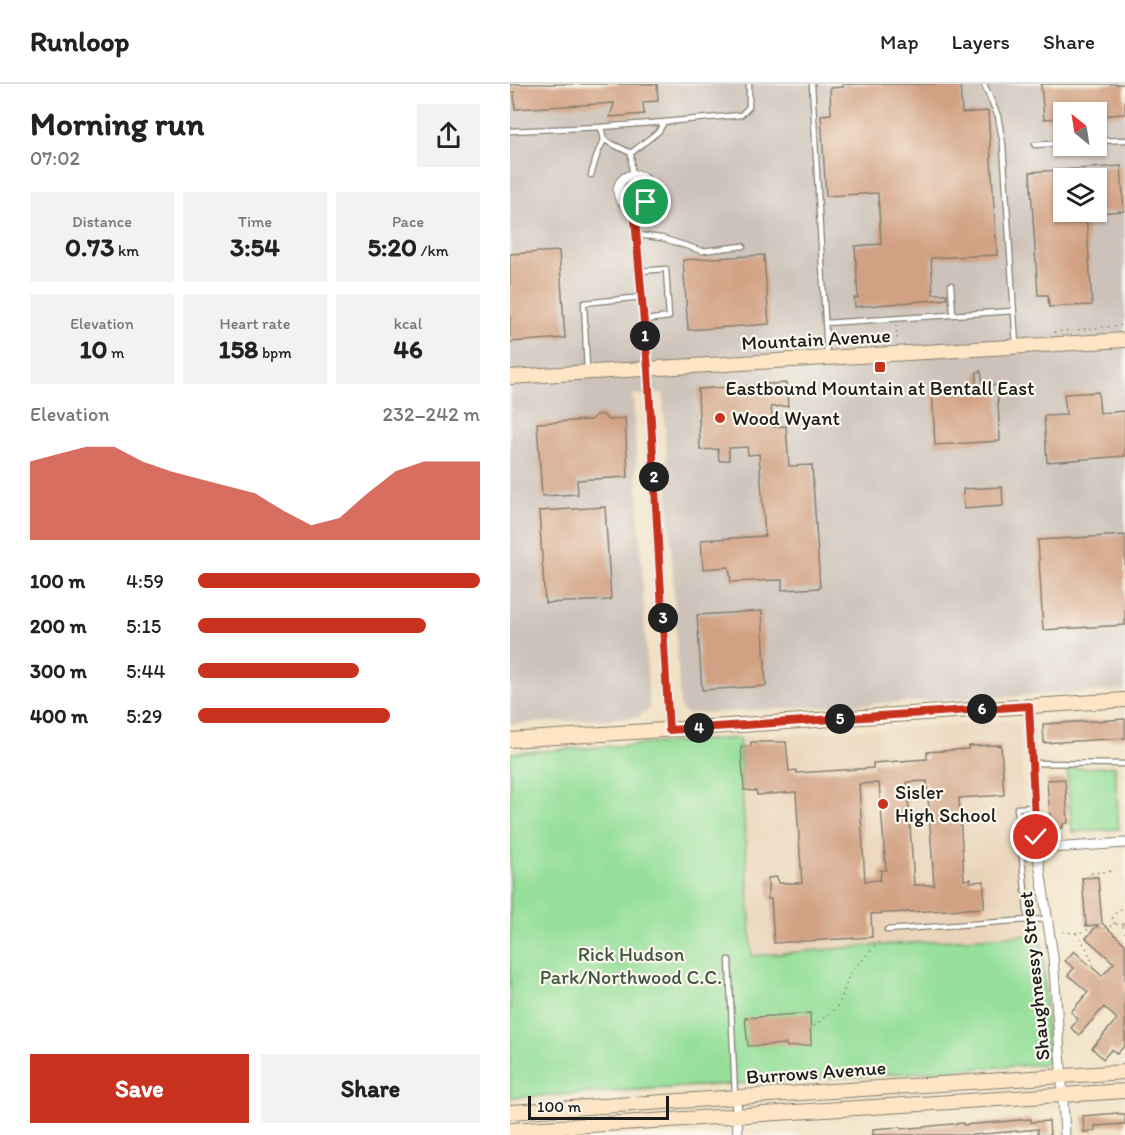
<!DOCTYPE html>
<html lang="en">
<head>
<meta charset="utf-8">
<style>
	:root { --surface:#fff; --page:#f2f2f2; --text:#222; --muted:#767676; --line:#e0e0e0; --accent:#c8321e }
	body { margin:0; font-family:Itim,sans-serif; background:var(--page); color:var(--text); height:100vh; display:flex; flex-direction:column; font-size:22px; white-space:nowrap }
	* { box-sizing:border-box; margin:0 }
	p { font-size:20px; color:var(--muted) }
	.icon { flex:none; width:33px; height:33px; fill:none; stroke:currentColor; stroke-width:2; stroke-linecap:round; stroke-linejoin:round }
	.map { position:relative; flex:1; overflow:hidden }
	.sheet { display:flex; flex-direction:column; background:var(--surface); width:510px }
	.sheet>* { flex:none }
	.needle { width:39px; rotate:330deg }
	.fabs { position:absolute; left:543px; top:18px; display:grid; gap:12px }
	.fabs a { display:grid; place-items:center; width:54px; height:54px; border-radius:0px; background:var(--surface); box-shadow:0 2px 4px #0004; font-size:30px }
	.scale { position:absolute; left:18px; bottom:15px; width:141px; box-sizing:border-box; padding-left:6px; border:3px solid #1c1c1c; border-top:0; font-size:16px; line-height:21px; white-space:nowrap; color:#1c1c1c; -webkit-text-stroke:4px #fbf7ec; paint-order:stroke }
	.pin { position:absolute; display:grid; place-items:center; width:51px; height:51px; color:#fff; margin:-26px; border:3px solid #fff; border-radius:50%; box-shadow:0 2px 6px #0007 }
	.km { position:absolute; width:30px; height:30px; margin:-15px; border-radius:50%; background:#222; color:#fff; font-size:16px; line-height:30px; text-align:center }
	.round { display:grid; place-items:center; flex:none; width:63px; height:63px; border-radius:0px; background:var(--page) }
	.headline { display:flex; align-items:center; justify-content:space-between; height:102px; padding:0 30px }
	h1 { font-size:33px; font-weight:700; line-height:45px }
	.figures { display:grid; grid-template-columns:repeat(3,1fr); gap:9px; height:102px; padding:6px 30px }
	.figures div { display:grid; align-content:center; border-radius:0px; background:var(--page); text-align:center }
	.figures b { font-size:26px; font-weight:700 }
	.figures small { font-size:16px; font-weight:400 }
	.figures p { font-size:16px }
	.chart { height:168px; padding:12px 30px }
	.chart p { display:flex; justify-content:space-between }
	.chart svg { width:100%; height:108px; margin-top:6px; fill:var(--accent); opacity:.7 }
	.action { display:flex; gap:12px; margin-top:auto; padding:12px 30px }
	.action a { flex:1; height:69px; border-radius:0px; background:var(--accent); color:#fff; font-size:24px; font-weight:700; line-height:69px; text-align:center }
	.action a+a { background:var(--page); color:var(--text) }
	ul { padding:0 30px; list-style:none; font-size:20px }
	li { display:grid; grid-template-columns:96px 72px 1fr; align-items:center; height:45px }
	li i { height:15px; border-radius:8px; background:var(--accent) }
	header { display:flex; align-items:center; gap:36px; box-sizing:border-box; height:84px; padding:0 30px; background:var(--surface); border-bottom:2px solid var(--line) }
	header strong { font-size:28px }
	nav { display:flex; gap:33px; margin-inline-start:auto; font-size:21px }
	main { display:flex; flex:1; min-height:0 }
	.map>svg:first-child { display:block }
</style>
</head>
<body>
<header>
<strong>Runloop</strong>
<nav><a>Map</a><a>Layers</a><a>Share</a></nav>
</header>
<main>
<section class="sheet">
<div class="headline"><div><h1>Morning run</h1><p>07:02</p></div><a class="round"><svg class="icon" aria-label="share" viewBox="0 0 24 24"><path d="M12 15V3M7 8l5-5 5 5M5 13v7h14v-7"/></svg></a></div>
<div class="figures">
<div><p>Distance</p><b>0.73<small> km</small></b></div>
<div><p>Time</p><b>3:54</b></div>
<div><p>Pace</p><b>5:20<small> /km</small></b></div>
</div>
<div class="figures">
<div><p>Elevation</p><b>10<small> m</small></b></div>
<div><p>Heart rate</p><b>158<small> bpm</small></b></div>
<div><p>kcal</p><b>46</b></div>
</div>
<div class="chart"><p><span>Elevation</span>232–242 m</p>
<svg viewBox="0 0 160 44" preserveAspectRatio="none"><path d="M0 44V12L10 9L20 6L30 6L40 12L50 16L60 19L70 22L80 25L90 32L100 38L110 35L120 25L130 16L140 12L150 12L160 12V44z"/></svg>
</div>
<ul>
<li><b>100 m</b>4:59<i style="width:100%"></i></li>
<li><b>200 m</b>5:15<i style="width:81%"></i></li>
<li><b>300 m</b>5:44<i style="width:57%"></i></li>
<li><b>400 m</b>5:29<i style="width:68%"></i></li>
</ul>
<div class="action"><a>Save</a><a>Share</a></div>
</section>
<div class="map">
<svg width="615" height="1051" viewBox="0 0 615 1051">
	<rect width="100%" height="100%" fill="#fbf7ec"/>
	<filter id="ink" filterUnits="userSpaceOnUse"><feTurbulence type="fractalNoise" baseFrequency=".0167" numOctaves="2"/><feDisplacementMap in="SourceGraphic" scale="12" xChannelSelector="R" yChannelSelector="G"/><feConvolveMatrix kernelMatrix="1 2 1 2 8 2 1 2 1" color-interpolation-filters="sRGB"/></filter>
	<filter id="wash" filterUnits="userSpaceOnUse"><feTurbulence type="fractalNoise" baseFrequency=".008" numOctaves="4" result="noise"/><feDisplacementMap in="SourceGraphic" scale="24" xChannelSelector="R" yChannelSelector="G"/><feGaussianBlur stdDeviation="1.35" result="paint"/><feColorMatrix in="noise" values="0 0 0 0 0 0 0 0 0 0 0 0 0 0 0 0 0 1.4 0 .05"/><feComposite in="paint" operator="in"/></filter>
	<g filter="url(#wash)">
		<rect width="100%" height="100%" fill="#f1e2c5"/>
		<path fill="#e9d3b8" d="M 509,636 L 517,785 L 530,850 L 367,861 L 242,872 L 229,654 Z"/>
		<path fill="#ccc2b9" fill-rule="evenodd" d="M 0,0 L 615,0 L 615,606 L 176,630 L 170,623 L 153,309 L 123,311 L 139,625 L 128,633 L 0,640 ZM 554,28 L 586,28 L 586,62 L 554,62 ZM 554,94 L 586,94 L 586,128 L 554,128 Z"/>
		<path fill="#95df9a" stroke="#587e5b" stroke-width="1.5" d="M 229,654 L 242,872 L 370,861 L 530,850 L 534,879 L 538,980 L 0,1014 L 0,669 Z
			M 605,682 L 609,745 L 562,748 L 557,685 Z"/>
		<g id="blocks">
			<path fill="#d2a183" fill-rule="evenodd" d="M 0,0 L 147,0 L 148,17 L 133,18 L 134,30 L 100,33 L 104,19 L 5,25 L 4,8 L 0,8 Z
				M 333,0 L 450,0 L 452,29 L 478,27 L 487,171 L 421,174 L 423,210 L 437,210 L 437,215 L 345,223 L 344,214 L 348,214 L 345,162 L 371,160 L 368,109 L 316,112 L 311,31 L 321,30 L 320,4 L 333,3 Z
				M 531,0 L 615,0 L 615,30 L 586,32 L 586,28 L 554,28 L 554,34 L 534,35 Z
				M 611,82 L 614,127 L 586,129 L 586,94 L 554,94 L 554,128 L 576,128 L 582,221 L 539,223 L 538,211 L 528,211 L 520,88 Z
				M 49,167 L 55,254 L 0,258 L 0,170 Z
				M 254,171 L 259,240 L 178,246 L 173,176 Z
				M 471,287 L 473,302 L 487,301 L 490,357 L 425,361 L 422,305 L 466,302 L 467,288 Z
				M 276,299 L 278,322 L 261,323 L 263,343 L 276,342 L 279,382 L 302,381 L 310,504 L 272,506 L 272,496 L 221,498 L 219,483 L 193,485 L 191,456 L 255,452 L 249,370 L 238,371 L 237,363 L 219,364 L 219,376 L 209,377 L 208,365 L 190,366 L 188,305 Z
				M 588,308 L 590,329 L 615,327 L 615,372 L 537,378 L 534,332 L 556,331 L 554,310 Z
				M 92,330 L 98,336 L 115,334 L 118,393 L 67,396 L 68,410 L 32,412 L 27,339 L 81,336 L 86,331 Z
				M 492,403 L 493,422 L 454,425 L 453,405 Z
				M 95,423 L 101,516 L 35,519 L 29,427 Z
				M 615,451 L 615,541 L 533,546 L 528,456 Z
				M 252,527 L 256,602 L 192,606 L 187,531 Z
				M 615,635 L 615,654 L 534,659 L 533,640 Z
				M 241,658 L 276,658 L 279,687 L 286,686 L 287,689 L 363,684 L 363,679 L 417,675 L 417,668 L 458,665 L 459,662 L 491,661 L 494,711 L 449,714 L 454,796 L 461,795 L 460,798 L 474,797 L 474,824 L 361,830 L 362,853 L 264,859 L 261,815 L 258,815 L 258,794 L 267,793 L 269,799 L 292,799 L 286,708 L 247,711 L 246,707 L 234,706 L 231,663 L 241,662 ZM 417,697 L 424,801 L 404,801 L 397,698 ZM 369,699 L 376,786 L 371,786 L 370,796 L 355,797 L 349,700 Z
				M 555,695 L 558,739 L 553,740 L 553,744 L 541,744 L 537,696 Z
				M 588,793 L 592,839 L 615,860 L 615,961 L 607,970 L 602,965 L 593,975 L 582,964 L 607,935 L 594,923 L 569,951 L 561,944 L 568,935 L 561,928 L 578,908 L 558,891 L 564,884 L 555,877 L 564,867 L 592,892 L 604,879 L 576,854 L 588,841 L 576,842 L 572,794 Z
				M 300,929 L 301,961 L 277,963 L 276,960 L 238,962 L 235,934 Z
				M 608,1029 L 608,1030 L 615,1030 L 615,1040 L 585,1042 L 585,1047 L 574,1048 L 573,1032 Z
				M 521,1035 L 521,1038 L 539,1037 L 540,1051 L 528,1051 L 528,1045 L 463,1051 L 363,1051 L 363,1045 L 390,1043 L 391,1045 L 453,1039 L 453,1041 L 478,1039 Z"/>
		</g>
	</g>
	<g filter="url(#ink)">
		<use href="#blocks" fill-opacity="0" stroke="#867f70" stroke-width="1.5"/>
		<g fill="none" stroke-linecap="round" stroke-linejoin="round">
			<g stroke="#867f70" stroke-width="7">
				<path id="lane" d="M 302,0 L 317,271
					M 474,0 L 488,32 L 493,60 L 506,261
					M 154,38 L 231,31 L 239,23 L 239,0
					M 91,43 L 94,56 L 121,69
					M 0,47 L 91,43 L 154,38 L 149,47 L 121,69
					M 586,57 L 615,56
					M 525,61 L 554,59
					M 121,69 L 122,91
					M 81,91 L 88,68 L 94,56
					M 127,151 L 152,154 L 192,167 L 233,162
					M 130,187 L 156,185 L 159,233 L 135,236
					M 441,201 L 443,231
					M 315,239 L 504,227
					M 77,286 L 74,219 L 132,213
					M 522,679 L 615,680
					M 525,723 L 507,724 L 518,836 L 537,835
					M 377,846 L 518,836
					M 219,876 L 225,1011"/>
			</g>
			<g stroke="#867f70" stroke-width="11">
				<path id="street" d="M108 107a16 16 0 1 1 32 0a16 16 0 1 1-32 0Z
					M 124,124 L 138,285 L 159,646
					M 519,622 L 527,765 L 543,873 L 551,982 L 555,1051
					M 527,765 L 615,759
					M 226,1013 L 228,1051"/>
			</g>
			<g stroke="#867f70" stroke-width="16">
				<path id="secondary" d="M 0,293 L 615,256
					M 0,656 L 615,616
					M 0,1028 L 615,988
					M 0,1046 L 615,1007"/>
			</g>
			<path stroke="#867f70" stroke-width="1.5" stroke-dasharray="1.5 4.5" stroke-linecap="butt" d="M 386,241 L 387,257
				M 544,248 L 615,241
				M 581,789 L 604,787
				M 606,840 L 615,840
				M 613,842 L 615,849
				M 553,848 L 568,849 L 583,844 L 596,844 L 605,840 L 602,836 C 603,830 609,825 615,824
				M 566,849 L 576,863 L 584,882
				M 304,942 L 329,921 L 340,889 L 369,858"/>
			<use href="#lane" stroke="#fff" stroke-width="4.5"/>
			<use href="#street" stroke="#fff" stroke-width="9"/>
			<use href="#secondary" stroke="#fde5c5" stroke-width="14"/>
		</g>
	</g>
	<g fill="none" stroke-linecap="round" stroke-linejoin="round" filter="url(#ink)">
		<g stroke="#fff" stroke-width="12">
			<path id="route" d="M 136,118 L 130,123 L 124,124 L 138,285 L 159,646 L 519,622 L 526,753"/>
		</g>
		<use href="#route" stroke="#c8321e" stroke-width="8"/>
	</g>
	<g fill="#c8321e" stroke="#fbf7ec" stroke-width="2">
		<rect x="364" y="277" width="12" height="12" rx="3"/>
		<circle cx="210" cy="334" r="6"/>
		<circle cx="373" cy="720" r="6"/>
	</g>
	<g text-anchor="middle" stroke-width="4.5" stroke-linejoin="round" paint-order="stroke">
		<g font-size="20" fill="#1c1c1c" stroke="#fbf7ec">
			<text transform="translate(306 255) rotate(-3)" y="7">Mountain Avenue</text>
			<text transform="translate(524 892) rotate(-96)" y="7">Shaughnessy Street</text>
			<text transform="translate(306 988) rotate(-4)" y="7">Burrows Avenue</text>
		</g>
		<g font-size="20" fill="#1c1c1c" stroke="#fbf7ec" text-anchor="start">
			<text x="370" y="311" text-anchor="middle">Eastbound Mountain at Bentall East</text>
			<text x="222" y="341">Wood Wyant</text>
			<text x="385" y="715">Sisler<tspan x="385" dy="23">High School</tspan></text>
		</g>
		<g font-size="20" fill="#405642" stroke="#fbf7ec">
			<text x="121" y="877">Rick Hudson<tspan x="121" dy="23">Park/Northwood C.C.</tspan></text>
		</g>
	</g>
</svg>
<div class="fabs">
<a><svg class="needle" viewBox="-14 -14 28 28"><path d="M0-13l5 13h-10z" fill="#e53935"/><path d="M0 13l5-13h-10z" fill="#767676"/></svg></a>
<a><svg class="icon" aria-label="layers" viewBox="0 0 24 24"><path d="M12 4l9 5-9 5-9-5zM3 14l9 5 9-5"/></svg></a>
</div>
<div class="scale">100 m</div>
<div class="pin" style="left:136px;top:118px;background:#1e9e55"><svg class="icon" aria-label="arrive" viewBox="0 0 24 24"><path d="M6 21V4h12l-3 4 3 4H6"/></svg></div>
<div class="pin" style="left:526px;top:753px;background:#d93025"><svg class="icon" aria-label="check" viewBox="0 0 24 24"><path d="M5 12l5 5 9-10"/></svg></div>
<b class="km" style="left:135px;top:252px">1</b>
<b class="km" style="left:144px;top:393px">2</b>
<b class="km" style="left:153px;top:534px">3</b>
<b class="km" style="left:189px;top:644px">4</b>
<b class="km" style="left:330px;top:635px">5</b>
<b class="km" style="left:472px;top:625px">6</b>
</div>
</main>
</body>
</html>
